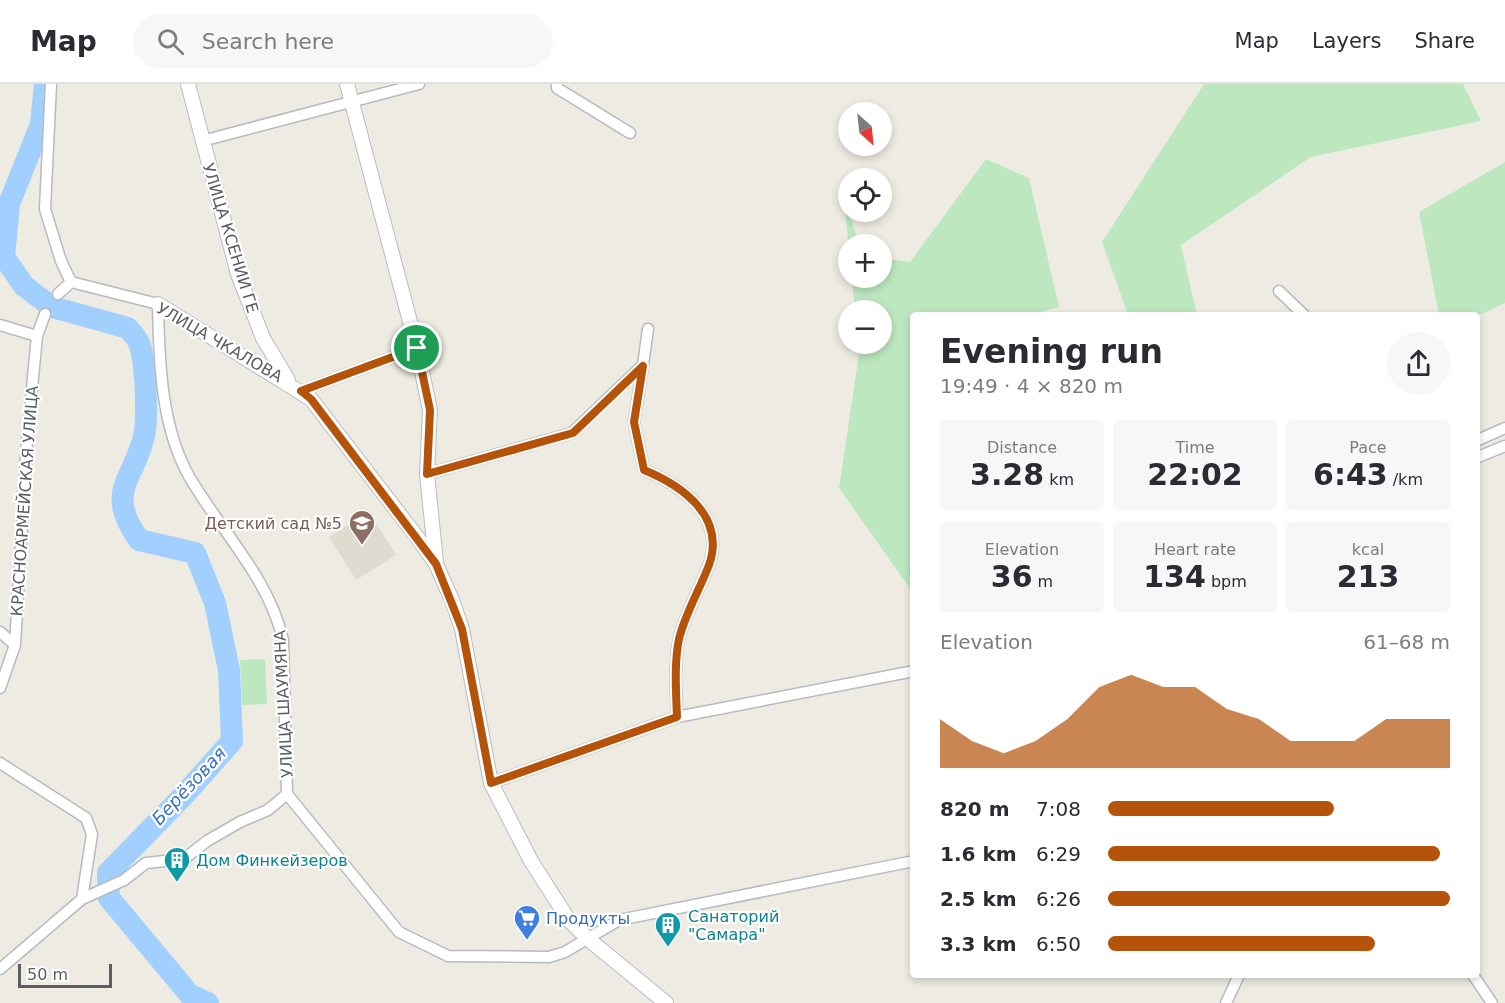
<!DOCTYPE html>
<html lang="en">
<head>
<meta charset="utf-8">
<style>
	:root { --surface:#fff; --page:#f7f7f7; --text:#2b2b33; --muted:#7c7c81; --line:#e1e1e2; --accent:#b45309 }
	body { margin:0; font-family:"DejaVu Sans",sans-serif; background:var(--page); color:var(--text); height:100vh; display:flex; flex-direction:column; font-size:22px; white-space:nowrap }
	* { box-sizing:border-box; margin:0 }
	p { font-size:20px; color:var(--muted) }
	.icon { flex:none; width:33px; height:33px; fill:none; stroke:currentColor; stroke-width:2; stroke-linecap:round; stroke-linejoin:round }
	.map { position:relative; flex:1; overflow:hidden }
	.sheet { position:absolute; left:910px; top:228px; width:570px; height:666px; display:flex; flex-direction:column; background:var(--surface); border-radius:6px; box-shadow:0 3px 9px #0003 }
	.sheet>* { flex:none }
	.needle { width:39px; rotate:153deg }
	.buttons { position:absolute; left:838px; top:18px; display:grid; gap:12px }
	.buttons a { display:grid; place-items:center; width:54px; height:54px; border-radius:50%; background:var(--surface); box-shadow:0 3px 9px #0003; font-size:30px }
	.scale { position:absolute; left:18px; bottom:15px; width:94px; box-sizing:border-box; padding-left:6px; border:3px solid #5a5e64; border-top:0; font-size:16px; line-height:21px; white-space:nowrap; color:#5a5e64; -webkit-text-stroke:4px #fff; paint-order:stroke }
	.pin { position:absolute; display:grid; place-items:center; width:51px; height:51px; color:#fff; margin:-26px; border:3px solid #fff; border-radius:50%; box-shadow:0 2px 6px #0007 }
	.round { display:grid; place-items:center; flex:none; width:63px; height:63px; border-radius:32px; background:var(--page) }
	.headline { display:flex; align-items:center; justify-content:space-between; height:102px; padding:0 30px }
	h1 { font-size:33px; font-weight:700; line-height:45px }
	.figures { display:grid; grid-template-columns:repeat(3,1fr); gap:9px; height:102px; padding:6px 30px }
	.figures div { display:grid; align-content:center; border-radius:6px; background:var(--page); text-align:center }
	.figures b { font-size:30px; font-weight:700 }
	.figures small { font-size:16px; font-weight:400 }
	.figures p { font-size:16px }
	.chart { height:168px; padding:12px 30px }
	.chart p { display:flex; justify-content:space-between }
	.chart svg { width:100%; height:108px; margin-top:6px; fill:var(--accent); opacity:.7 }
	ul { padding:0 30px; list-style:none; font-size:20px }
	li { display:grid; grid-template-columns:96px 72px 1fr; align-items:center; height:45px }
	li i { height:15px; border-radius:8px; background:var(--accent) }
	header { display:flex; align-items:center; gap:36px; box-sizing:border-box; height:84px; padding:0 30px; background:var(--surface); border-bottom:2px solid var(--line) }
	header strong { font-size:28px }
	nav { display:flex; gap:33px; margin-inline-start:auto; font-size:21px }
	.search { width:420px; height:54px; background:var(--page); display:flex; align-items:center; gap:15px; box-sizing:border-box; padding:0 21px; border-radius:33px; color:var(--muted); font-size:22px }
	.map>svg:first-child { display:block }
</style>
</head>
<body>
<header>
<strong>Map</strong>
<div class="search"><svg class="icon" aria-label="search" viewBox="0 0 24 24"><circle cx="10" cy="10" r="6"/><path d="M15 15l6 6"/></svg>Search here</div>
<nav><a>Map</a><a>Layers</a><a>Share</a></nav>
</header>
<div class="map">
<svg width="1505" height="919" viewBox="0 0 1505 919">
	<rect width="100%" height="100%" fill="#eeece2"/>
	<path fill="#dedbd1" d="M 369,428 L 396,471 L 356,496 L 329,453 Z"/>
	<path fill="#bde8bf" d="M 1204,0 L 1463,0 L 1481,37 L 1311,73 L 1181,161 L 1197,231 L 1128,231 L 1102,158 Z
		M 986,75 L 1029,94 L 1059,223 L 1029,231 L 914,231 L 913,509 L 839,404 L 859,270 L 858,260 L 882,260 L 882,226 L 855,226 L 852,194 L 882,194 L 882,174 L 910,178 Z
		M 1505,78 L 1505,219 L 1478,232 L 1439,231 L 1419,128 Z
		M 844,114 L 859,160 L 849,160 L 849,167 Z
		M 265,575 L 267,620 L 242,621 L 240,576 Z"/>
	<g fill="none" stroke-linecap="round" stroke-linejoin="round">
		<path stroke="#a1d0ff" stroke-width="22" d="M 45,0 L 41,40 L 9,120 L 4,173 L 24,202 L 52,223 L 128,244 C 132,249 137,254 139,259 C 146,277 148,334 144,352 C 134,396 104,407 139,456 L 195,469 L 215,519 L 229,586 L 232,657 L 185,710 L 108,789 L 109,814 L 190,911 L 208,919"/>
		<g stroke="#b7babf" stroke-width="13">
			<path id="street" d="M 51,0 L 45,125 L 61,177 L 71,198
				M 557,0 L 557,4 L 630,49
				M 202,57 L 419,0
				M 1279,207 L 1304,231
				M 58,210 L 71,198 L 158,220 C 159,277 161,344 190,394 C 221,447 269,494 283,556 L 287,710 L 399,848 L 448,872 L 549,873 L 565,868 L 619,836 L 914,777
				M 0,241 L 37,252
				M 643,281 L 634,338 L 644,386 C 683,402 726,433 709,481 C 700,505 685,530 679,555 C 674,580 676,607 677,633
				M 301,307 L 417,264
				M 1478,356 L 1505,344
				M 1478,373 L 1505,362
				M 427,390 L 572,349 L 643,281 L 648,245
				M 0,548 L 15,561
				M 0,604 L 15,561 L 27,356 L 37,252 L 45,230
				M 0,679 L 86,734 L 92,750 L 82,815
				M 491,699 L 677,633 L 914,587
				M 0,885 L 82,815 L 124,796 L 146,779 L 184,775 L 207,757 L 240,738 L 268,726 L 287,710
				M 1473,891 L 1492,919
				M 1226,919 L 1239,891"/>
		</g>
		<g stroke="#b8bbc2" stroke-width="16">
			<path id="secondary" d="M 188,0 L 238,190 L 263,254 L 288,296
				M 347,0 L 417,264 L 430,326 L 427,390 L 436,478
				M 158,220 L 311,315 L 417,453 L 436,480 L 452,516 L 462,545 L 491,699 L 531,777 L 568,835 L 587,854 L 666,919"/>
		</g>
		<use href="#street" stroke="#fff" stroke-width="10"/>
		<use href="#secondary" stroke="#fff" stroke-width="14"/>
	</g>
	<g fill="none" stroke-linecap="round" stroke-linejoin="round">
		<g stroke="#fff" stroke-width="12">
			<path id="route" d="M 417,264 L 430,326 L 427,390 L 573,349 L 643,282 L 634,338 L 644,386 C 683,402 726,433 709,481 C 700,505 685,530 679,555 C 674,580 676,607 677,633 L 491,699 L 462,545 L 436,480 L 311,315 L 301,307 Z"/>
		</g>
		<use href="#route" stroke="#b45309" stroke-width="8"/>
	</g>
	<defs>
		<g id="school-pin" transform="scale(1.35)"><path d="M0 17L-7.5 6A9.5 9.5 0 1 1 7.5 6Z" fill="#8d6e63" stroke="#fff"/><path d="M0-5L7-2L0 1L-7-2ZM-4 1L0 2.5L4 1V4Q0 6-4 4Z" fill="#fff"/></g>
		<g id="building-pin" transform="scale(1.35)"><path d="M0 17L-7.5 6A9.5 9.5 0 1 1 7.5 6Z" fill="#0f9aa8" stroke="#fff"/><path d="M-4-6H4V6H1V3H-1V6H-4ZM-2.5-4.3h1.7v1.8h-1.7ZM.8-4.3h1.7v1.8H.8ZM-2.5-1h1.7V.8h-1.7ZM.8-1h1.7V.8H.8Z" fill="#fff"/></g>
		<g id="supermarket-pin" transform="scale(1.35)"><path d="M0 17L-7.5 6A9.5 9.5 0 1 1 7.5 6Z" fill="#3f7fe0" stroke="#fff"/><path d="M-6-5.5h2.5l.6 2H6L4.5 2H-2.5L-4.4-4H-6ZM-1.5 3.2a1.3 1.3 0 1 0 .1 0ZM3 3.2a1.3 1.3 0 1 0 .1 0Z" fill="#fff"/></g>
	</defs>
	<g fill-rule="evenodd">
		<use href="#school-pin" x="362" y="439"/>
		<use href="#building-pin" x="177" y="776"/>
		<use href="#supermarket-pin" x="527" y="834"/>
		<use href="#building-pin" x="668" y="841"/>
	</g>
	<g text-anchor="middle" stroke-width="4.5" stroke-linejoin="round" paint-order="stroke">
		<g font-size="16" fill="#5a5e64" stroke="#fff">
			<text transform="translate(231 154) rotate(73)" y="6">УЛИЦА КСЕНИИ ГЕ</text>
			<text transform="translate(220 258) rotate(30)" y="6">УЛИЦА ЧКАЛОВА</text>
			<text transform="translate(24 417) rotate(-86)" y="6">КРАСНОАРМЕЙСКАЯ УЛИЦА</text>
			<text transform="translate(283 620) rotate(-93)" y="6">УЛИЦА ШАУМЯНА</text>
		</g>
		<g font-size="16" fill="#785e54" stroke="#fff" text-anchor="end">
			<text x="342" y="445">Детский сад №5</text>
		</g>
		<g font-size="16" fill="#0d838f" stroke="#fff" text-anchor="start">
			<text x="196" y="782">Дом Финкейзеров</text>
			<text x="688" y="838">Санаторий<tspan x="688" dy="18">"Самара"</tspan></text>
		</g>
		<g font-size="16" fill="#366cbe" stroke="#fff" text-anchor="start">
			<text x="546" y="840">Продукты</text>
		</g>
		<g font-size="18" font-style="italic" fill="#3b73c1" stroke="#fff">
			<text transform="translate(189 702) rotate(-47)" y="6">Берёзовая</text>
		</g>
	</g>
</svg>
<div class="buttons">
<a><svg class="needle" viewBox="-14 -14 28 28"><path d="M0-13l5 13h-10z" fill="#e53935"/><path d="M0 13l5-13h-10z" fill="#7c7c81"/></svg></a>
<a><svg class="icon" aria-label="locate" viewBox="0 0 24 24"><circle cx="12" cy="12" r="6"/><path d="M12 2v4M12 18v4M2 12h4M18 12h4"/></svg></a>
<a>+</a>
<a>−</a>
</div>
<div class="scale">50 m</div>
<div class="pin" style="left:417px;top:264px;background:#1e9e55"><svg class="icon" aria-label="arrive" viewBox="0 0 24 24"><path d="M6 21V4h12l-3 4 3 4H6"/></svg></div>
<section class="sheet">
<div class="headline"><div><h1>Evening run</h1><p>19:49 · 4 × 820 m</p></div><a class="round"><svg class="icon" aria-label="share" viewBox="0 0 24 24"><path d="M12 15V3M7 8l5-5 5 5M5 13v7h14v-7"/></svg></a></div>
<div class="figures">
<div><p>Distance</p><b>3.28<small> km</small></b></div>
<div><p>Time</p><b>22:02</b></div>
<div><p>Pace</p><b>6:43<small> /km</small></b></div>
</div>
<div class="figures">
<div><p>Elevation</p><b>36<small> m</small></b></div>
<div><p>Heart rate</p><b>134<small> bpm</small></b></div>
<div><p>kcal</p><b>213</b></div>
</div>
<div class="chart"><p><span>Elevation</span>61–68 m</p>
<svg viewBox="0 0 160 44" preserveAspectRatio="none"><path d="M0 44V24L10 33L20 38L30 33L40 24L50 11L60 6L70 11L80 11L90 20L100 24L110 33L120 33L130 33L140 24L150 24L160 24V44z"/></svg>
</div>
<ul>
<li><b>820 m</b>7:08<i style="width:66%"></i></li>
<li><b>1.6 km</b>6:29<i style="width:97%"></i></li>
<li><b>2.5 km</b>6:26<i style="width:100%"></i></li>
<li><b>3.3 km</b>6:50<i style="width:78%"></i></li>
</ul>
</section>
</div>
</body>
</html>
